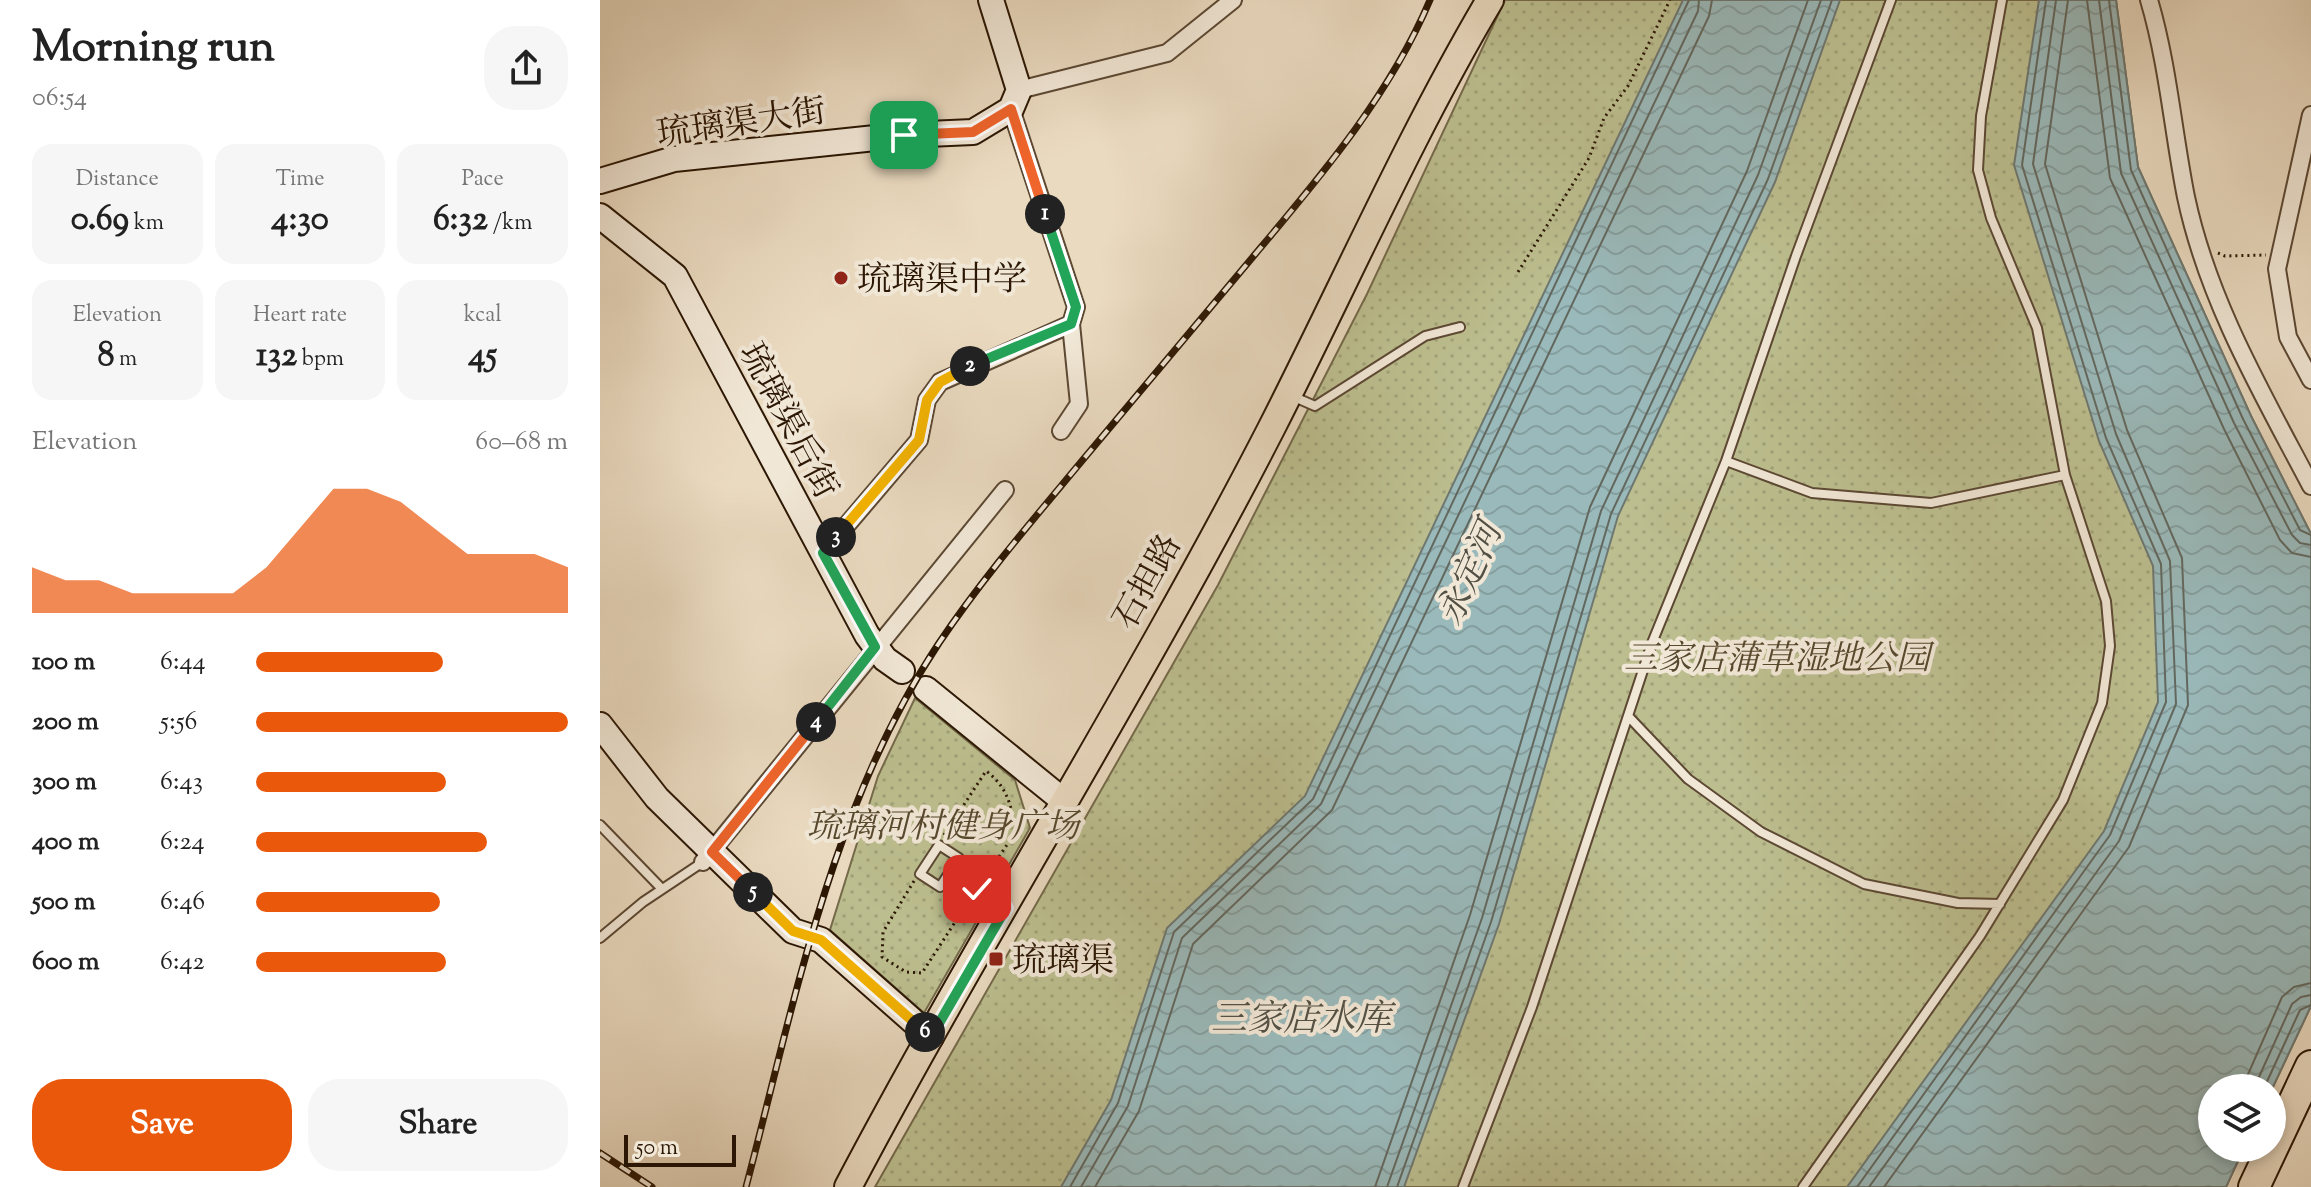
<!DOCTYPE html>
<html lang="en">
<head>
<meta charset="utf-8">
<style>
	:root { --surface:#fff; --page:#f6f6f6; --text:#222; --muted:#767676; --accent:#ea580c }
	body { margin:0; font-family:"Sorts Mill Goudy","Noto Serif SC",serif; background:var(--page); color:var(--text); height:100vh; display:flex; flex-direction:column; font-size:30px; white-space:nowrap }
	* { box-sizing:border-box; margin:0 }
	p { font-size:26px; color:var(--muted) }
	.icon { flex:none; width:44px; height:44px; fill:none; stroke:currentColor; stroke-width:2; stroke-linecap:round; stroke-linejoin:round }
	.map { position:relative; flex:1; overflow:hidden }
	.details { display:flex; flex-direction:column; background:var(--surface); width:600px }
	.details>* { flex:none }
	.tools { position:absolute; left:1598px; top:1074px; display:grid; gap:16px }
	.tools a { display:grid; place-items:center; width:88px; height:88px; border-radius:50%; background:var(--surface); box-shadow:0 4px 12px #0003; font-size:40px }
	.scale { position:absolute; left:24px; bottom:20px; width:112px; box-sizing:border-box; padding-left:8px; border:4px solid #2c1704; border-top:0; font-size:22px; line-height:28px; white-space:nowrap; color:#2c1704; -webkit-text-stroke:6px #f1e7d6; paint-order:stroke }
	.pin { position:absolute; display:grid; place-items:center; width:68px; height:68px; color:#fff; margin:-34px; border-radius:16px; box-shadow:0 4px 12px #0006 }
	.km { position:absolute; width:40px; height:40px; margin:-20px; border-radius:50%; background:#222; color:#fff; font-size:22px; line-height:40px; text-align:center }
	.round { display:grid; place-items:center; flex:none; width:84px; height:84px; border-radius:32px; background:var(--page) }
	.headline { display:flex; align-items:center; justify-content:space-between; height:136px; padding:0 32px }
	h1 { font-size:44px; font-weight:700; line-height:60px }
	.stats { display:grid; grid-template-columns:repeat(3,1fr); gap:12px; height:136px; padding:8px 32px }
	.stats div { display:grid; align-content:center; border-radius:20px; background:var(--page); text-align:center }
	.stats b { font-size:34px; font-weight:700 }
	.stats small { font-size:22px; font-weight:400 }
	.stats p { font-size:22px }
	.chart { height:224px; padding:16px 32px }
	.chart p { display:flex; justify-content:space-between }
	.chart svg { width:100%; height:144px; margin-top:8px; fill:var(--accent); opacity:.7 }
	.button { display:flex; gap:16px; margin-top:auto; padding:16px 32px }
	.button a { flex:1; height:92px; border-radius:32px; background:var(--accent); color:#fff; font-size:32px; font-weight:700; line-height:92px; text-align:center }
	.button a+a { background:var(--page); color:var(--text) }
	ul { padding:0 32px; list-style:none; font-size:26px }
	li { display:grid; grid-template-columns:128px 96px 1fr; align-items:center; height:60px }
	li i { height:20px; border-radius:10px; background:var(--accent) }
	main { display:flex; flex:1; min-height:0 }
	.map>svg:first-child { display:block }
</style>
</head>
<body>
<main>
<section class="details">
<div class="headline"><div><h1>Morning run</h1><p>06:54</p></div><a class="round"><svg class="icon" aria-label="share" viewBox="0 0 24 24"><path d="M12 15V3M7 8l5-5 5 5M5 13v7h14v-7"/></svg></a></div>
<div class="stats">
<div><p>Distance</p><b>0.69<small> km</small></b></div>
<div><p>Time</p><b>4:30</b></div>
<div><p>Pace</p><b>6:32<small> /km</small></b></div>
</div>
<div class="stats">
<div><p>Elevation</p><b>8<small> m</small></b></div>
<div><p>Heart rate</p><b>132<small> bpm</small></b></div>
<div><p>kcal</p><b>45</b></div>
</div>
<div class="chart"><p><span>Elevation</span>60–68 m</p>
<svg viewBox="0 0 160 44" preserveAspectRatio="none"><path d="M0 44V30L10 34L20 34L30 38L40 38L50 38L60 38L70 30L80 18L90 6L100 6L110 10L120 18L130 26L140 26L150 26L160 30V44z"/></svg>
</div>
<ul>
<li><b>100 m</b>6:44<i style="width:60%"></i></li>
<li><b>200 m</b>5:56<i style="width:100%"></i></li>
<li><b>300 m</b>6:43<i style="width:61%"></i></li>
<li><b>400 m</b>6:24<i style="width:74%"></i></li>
<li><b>500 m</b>6:46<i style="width:59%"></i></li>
<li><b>600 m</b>6:42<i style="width:61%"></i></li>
</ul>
<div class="button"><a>Save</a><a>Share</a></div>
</section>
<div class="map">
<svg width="1711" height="1187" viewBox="0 0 1711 1187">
	<defs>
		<pattern id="park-dots" width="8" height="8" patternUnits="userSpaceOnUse" patternTransform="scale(2)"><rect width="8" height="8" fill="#bcbe8f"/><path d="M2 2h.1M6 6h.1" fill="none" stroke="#a2a37a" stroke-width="1.8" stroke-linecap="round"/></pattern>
		<pattern id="water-waves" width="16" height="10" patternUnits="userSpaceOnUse" patternTransform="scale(2)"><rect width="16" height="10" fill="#9ab9ba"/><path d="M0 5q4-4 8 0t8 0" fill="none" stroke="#859e9e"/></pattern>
	</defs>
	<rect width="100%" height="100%" fill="#eadac0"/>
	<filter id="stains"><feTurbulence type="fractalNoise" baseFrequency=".0025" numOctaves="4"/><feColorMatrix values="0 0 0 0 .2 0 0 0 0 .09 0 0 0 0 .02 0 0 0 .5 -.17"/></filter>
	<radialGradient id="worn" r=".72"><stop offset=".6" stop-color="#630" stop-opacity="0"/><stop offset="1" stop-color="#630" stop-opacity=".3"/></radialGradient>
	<path fill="url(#park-dots)" stroke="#746a4a" stroke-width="2" d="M 905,0 L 1516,0 L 1538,167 L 1651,416 L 1711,534 L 1711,1006 L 1672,1089 L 1612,1088 L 1612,1148 L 1644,1148 L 1626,1187 L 275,1187 L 618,585 L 767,294 Z
		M 315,698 L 415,780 L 430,828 L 324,1013 L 230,930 L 278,776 Z"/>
	<path fill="url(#water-waves)" stroke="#6e7871" stroke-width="2" d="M 1083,0 L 1240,0 L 1175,182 L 1018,516 L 899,924 L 804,1187 L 461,1187 L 511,1100 L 567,928 L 705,796 Z
		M 1439,0 L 1516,0 L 1538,167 L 1651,416 L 1711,534 L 1711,1006 L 1672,1089 L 1612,1088 L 1612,1148 L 1644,1148 L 1626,1187 L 1247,1187 L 1504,831 L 1558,702 L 1553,566 L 1499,441 L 1414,165 Z"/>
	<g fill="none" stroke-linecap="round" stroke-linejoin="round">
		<path stroke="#63685f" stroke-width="2" d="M 1487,0 L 1510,178 L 1624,429 L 1680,540 L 1692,553 L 1711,557
			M 1499,0 L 1521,173 L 1634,423 L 1692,535 L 1700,543 L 1711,545
			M 1509,0 L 1531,170 L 1643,419 L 1700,530 L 1711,535
			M 1642,1088 L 1682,997 L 1694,987 L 1711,983
			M 1654,1088 L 1692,1004 L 1701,997 L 1711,995
			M 1664,1088 L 1700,1010 L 1711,1005
			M 470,1187 L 518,1103 L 574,932 L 713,799 L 1089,0
			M 481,1187 L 528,1106 L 582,938 L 721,804 L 1098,11 L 1099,0
			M 495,1187 L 539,1111 L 593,944 L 732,810 L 1109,16 L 1112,0
			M 775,1187 L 870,915 L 990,507 L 1147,171 L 1208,0
			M 787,1187 L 882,918 L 1001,511 L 1158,175 L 1221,0
			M 797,1187 L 891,922 L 1011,514 L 1168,179 L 1232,0
			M 1257,1187 L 1510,835 L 1566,702 L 1561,564 L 1506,438 L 1422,165 L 1446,0
			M 1269,1187 L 1519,841 L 1576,704 L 1570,561 L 1516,434 L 1433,164 L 1456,0
			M 1284,1187 L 1529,847 L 1588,705 L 1582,558 L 1527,430 L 1445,164 L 1468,0"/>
		<g stroke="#5c4833" stroke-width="12">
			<path id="lane" d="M 692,396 L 715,406 L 825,336 L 860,327
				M 1126,461 L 1212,493 L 1331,503 L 1465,475
				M 1028,716 L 1088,779 L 1161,832 L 1264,884 L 1358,903 L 1400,904
				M 0,825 L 62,889
				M 351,870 L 359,858 L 339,845 L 320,874 L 340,887 L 351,870 L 402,905
				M 0,938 L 43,902 L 103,862
				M 863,1187 L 932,1007 L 1052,643 L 1126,461 L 1196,256 L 1291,0
				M 1203,1187 L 1380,936 L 1463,800 L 1502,703 L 1510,646 L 1506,601 L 1465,475 L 1437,328 L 1391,218 L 1378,170 L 1381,116 L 1402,0"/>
		</g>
		<g stroke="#5c4833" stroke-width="20">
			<path id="street" d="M 1549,0 C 1568,64 1573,132 1586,197 C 1608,301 1662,393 1711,486
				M 419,90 L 567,53 L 633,0
				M 1711,115 L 1677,269 L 1688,337 L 1711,380
				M 461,431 L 479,404 L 471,324
				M 223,553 L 319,440 L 327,400 L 340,382 L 471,324 L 476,307 L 411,109
				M 103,862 L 405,490"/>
		</g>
		<g stroke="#2c1704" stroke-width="28">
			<path id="secondary" d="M 0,181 L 74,159 L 304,135 L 373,132 L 411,109 L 419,90 L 391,0
				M 0,216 L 75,276 L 267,635 L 285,659 L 302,671
				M 326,689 L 465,802
				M 0,725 L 57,798 L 193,931 L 221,940 L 331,1037"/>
		</g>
		<g stroke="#2c1704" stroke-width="30">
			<path id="primary" d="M 248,1187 C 383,931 539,686 671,429 C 744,286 808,139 890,0"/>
		</g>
		<g stroke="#2c1704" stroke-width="34">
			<path id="highway" d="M 1654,1187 L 1711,1066"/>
		</g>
		<path stroke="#2c1704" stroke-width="3" stroke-dasharray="2 4" stroke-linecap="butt" d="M 1618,253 L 1625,256 L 1666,255
			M 918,272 L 989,158 L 1004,118 L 1028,86 L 1070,0
			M 344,835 L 386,771 C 408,787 412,807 415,833 L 383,880
			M 314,881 L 283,932 L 282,957 L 306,972 L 322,973 L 372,896"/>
		<use href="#lane" stroke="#f1e7d6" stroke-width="8"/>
		<use href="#street" stroke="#f1e7d6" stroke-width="16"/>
		<use href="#secondary" stroke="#f1e7d6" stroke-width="24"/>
		<use href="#primary" stroke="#eadac0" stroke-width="26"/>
		<use href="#highway" stroke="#eadac0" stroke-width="30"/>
		<g stroke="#2c1704" stroke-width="7">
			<path id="rail" d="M 0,1153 L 52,1187
				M 146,1187 C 195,1001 231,806 339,643 C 382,579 432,521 481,462 C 538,394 595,326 652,258 C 719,178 789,97 830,0"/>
		</g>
		<use href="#rail" stroke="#f1e7d6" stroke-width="4" stroke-dasharray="12" stroke-linecap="butt"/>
	</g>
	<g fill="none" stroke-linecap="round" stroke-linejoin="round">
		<g stroke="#fff" stroke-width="16">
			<path id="split-1" d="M 304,135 L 373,132 L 411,109 L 445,214"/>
		</g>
		<g stroke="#fff" stroke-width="16">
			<path id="split-2" d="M 370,366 L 471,324 L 476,307 L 445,214"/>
		</g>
		<g stroke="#fff" stroke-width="16">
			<path id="split-3" d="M 236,537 L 319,440 L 327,400 L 340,382 L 370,366"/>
		</g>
		<g stroke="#fff" stroke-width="16">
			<path id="split-4" d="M 216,722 L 275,647 L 223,553 L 236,537"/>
		</g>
		<g stroke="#fff" stroke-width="16">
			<path id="split-5" d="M 153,892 L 112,852 L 216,722"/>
		</g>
		<g stroke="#fff" stroke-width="16">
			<path id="split-6" d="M 153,892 L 193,931 L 221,940 L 325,1032"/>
		</g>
		<g stroke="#fff" stroke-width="16">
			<path id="split-7" d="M 325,1032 L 331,1037 L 406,908 L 377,889"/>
		</g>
		<use href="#split-1" stroke="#f0652b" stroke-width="10"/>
		<use href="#split-2" stroke="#22a559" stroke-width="10"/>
		<use href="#split-3" stroke="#f5b400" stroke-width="10"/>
		<use href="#split-4" stroke="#22a559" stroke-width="10"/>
		<use href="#split-5" stroke="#f0652b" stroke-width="10"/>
		<use href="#split-6" stroke="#f5b400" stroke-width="10"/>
		<use href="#split-7" stroke="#22a559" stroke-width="10"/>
	</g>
	<g fill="#8f2418" stroke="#f1e7d6" stroke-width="3">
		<circle cx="241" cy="278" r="8"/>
		<rect x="388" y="951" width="16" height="16" rx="4"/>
	</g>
	<g text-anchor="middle" stroke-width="8" stroke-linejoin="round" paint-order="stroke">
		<g font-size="34" fill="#2c1704" stroke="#f1e7d6">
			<text transform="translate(141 121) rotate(-8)" y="12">琉璃渠大街</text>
			<text transform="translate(190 420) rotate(62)" y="12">琉璃渠后街</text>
			<text transform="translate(546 581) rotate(-61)" y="12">石担路</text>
		</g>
		<g font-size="34" fill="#2c1704" stroke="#f1e7d6" text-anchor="start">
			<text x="257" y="290">琉璃渠中学</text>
			<text x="412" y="971">琉璃渠</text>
		</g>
		<g font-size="34" font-style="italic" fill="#57492e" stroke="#f1e7d6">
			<text x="1177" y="669">三家店蒲草湿地公园</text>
			<text x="343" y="837">琉璃河村健身广场</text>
		</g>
		<g font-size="36" font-style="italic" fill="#525044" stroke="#f1e7d6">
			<text transform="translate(868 573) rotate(-66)" y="13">永定河</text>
			<text x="701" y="1030">三家店水库</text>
		</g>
	</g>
	<rect width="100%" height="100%" filter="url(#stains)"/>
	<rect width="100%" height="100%" fill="url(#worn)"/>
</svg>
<div class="tools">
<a><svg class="icon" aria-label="layers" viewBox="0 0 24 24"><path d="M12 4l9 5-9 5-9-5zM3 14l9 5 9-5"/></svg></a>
</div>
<div class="scale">50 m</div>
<div class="pin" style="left:304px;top:135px;background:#1e9e55"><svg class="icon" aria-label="arrive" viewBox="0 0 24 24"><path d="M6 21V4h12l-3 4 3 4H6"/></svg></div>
<div class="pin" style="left:377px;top:889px;background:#d93025"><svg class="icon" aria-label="check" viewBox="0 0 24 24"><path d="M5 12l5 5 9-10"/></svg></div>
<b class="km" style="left:445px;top:214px">1</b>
<b class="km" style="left:370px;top:366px">2</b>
<b class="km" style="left:236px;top:537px">3</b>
<b class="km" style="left:216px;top:722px">4</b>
<b class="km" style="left:153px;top:892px">5</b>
<b class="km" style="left:325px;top:1032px">6</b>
</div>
</main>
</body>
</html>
